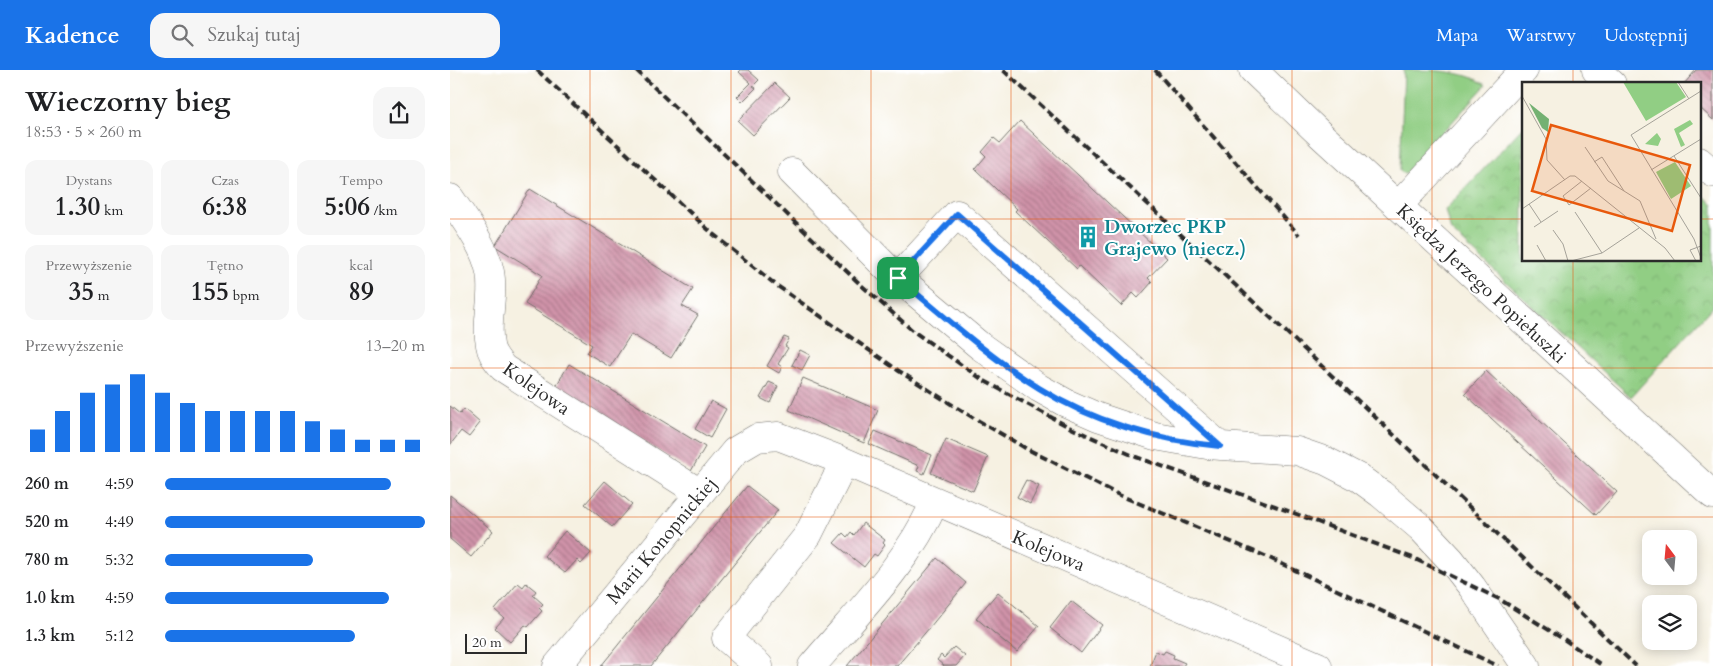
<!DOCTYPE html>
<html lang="pl">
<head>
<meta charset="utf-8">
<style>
	:root { --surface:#fff; --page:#f6f6f6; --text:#202124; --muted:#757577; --accent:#1a73e8 }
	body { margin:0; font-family:Cardo,serif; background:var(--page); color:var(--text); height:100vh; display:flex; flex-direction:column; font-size:19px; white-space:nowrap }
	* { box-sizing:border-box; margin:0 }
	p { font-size:16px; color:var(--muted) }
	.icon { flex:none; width:28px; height:28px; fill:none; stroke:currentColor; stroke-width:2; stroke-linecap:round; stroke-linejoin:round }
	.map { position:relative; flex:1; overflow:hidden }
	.side { display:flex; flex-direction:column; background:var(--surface); width:450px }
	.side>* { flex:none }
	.needle { width:32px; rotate:344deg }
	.buttons { position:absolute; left:1192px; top:460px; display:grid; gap:10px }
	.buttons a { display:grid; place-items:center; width:55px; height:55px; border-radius:10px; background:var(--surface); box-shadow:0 2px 12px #0003; font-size:25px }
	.scale { position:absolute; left:15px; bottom:12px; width:62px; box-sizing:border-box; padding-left:5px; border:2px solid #2b2b2b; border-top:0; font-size:14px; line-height:18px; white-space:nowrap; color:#2b2b2b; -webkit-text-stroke:4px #fff; paint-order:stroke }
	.pin { position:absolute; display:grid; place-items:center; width:42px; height:42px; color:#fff; margin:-21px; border-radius:10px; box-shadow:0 2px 8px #0006 }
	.round { display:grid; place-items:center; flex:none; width:52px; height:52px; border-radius:15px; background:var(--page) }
	.overview { display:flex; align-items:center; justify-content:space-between; height:85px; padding:0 25px }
	h1 { font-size:28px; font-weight:600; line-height:38px }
	.stats { display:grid; grid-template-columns:repeat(3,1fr); gap:8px; height:85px; padding:5px 25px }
	.stats div { display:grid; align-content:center; border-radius:12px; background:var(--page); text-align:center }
	.stats b { font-size:25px; font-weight:600 }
	.stats small { font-size:14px; font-weight:400 }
	.stats p { font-size:14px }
	.chart { height:140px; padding:10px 25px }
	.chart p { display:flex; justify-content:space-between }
	.chart svg { width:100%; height:90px; margin-top:5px; stroke:var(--accent); stroke-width:6 }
	ul { padding:0 25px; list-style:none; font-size:16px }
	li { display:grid; grid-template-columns:80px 60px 1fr; align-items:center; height:38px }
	li i { height:12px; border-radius:6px; background:var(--accent) }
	header { display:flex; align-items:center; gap:30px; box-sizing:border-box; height:70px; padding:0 25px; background:var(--accent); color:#fff }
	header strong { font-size:24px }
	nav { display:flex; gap:28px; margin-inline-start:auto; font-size:18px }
	.search { width:350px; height:45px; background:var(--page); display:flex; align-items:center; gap:12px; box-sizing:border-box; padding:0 18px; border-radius:15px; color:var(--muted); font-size:19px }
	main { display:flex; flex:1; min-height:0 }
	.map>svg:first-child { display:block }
</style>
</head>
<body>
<header>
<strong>Kadence</strong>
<div class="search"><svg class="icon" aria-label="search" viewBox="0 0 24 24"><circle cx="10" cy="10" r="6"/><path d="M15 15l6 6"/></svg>Szukaj tutaj</div>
<nav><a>Mapa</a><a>Warstwy</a><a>Udostępnij</a></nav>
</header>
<main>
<section class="side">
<div class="overview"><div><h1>Wieczorny bieg</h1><p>18:53 · 5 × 260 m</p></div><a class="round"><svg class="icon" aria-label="share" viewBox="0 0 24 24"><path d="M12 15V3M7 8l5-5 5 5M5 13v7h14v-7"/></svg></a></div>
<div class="stats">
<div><p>Dystans</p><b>1.30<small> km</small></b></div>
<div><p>Czas</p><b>6:38</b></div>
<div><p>Tempo</p><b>5:06<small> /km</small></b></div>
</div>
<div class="stats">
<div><p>Przewyższenie</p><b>35<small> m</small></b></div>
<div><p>Tętno</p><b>155<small> bpm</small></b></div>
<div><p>kcal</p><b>89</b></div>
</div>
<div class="chart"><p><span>Przewyższenie</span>13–20 m</p>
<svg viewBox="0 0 160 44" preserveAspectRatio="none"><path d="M5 44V33M15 44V24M25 44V15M35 44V11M45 44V6M55 44V15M65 44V20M75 44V24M85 44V24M95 44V24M105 44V24M115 44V29M125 44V33M135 44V38M145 44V38M155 44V38"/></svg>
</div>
<ul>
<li><b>260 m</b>4:59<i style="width:87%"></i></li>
<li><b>520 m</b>4:49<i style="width:100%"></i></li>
<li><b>780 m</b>5:32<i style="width:57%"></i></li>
<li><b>1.0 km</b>4:59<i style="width:86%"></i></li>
<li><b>1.3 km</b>5:12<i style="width:73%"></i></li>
</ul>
</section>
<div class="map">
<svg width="1263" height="596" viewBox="0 0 1263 596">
	<defs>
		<pattern id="park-crowns" width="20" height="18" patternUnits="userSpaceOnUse" patternTransform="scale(1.25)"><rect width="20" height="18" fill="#91ce84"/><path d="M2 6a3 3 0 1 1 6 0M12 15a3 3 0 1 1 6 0" fill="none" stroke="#7db172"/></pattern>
		<pattern id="building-back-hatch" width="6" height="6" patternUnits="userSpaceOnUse" patternTransform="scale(1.25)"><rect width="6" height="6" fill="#d093a9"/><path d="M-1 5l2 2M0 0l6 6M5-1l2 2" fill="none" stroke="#a9788a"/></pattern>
	</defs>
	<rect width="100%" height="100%" fill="#fff"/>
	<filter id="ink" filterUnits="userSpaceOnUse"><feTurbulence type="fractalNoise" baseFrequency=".02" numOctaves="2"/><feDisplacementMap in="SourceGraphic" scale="10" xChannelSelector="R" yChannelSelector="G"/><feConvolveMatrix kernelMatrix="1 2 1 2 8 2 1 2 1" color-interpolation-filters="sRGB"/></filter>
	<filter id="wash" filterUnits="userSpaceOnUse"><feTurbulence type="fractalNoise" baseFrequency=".0096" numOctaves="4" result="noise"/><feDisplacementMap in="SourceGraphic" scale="20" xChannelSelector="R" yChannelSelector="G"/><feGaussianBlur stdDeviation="1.12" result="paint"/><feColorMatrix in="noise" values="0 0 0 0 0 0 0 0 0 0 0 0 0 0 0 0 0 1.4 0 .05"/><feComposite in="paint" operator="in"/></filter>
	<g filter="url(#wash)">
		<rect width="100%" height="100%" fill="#f6f1e2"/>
		<path fill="#91ce84" stroke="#5e7c58" d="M 954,0 C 982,0 1014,0 1036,15 L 955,104 L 950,101 Z"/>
		<path fill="url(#park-crowns)" stroke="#5e7c58" d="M 1073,57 L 1073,190 L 1249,190 L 1249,122 L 1263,134 L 1263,236 L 1181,327 L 1001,161 L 995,140 Z"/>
		<g id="blocks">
			<path fill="url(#building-back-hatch)" d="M 291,0 L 298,0 L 309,10 L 303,16 L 306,18 L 292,32 L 287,27 L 301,13 L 289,2 Z
				M 1246,0 L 1263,0 L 1263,50 L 1249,37 L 1249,14 L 1234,14 Z
				M 325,13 L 340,27 L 303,65 L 288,51 Z
				M 570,51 L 717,188 L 698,208 L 702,212 L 688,228 L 683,223 L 671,236 L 629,196 L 627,199 L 565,141 L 567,139 L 525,99 L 536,86 L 532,82 L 544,68 L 550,73 Z
				M 80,119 L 243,219 L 232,236 L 248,245 L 221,288 L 181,264 L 160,297 L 137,283 L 142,275 L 75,234 L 92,205 L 45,176 Z
				M 334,267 L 339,269 L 335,276 L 338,278 L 328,294 L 332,297 L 329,303 L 317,296 Z
				M 350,280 L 360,285 L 352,300 L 342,295 Z
				M 119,294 L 255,377 L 241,401 L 105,318 Z
				M 1036,301 L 1167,422 L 1146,445 L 1015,324 Z
				M 353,308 L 428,340 L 414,373 L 339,340 Z
				M 319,312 L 328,316 L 320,333 L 310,328 Z
				M 261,331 L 276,339 L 260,368 L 245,359 Z
				M 0,336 L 10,344 L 14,339 L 30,353 L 19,367 L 11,361 L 0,375 Z
				M 425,361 L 482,385 L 474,404 L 467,401 L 469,396 L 419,374 Z
				M 496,369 L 538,387 L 523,421 L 481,403 Z
				M 576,410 L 589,416 L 580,434 L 567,427 Z
				M 155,411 L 182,434 L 162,457 L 135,434 Z
				M 297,416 L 328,440 L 201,596 L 151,596 Z
				M 0,425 L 43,461 L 21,487 L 0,469 Z
				M 413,453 L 435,470 L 433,473 L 435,475 L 427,486 L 424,484 L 414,497 L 384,473 L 393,463 L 397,467 L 401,462 L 404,465 Z
				M 115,461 L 141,483 L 131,494 L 127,490 L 115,503 L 94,486 Z
				M 487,488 L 516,513 L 480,557 L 447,596 L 397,596 Z
				M 68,513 L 73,517 L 76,513 L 86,521 L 83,525 L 93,534 L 89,538 L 92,541 L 78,557 L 75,555 L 60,572 L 45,558 L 54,548 L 45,540 Z
				M 548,522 L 589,556 L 567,582 L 526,548 Z
				M 621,531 L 652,555 L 631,583 L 600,558 Z
				M 504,577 L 515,586 L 506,596 L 494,596 L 487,590 L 491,585 L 494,588 Z
				M 706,581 L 713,584 L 715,581 L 724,585 L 723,588 L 735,593 L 733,596 L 700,596 Z"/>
		</g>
	</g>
	<g filter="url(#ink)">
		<use href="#blocks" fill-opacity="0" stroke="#72706b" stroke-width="1"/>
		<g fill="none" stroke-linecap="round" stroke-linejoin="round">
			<g stroke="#72706b" stroke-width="29">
				<path id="minor" d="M 803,0 L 872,66 L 1263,425
					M 1146,0 L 1162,14
					M 1249,91 L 1263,103
					M 342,102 L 441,202 L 530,276 L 589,318 L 616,333 L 648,347 L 705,366 L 757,375 L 847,381 L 876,391 L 909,408 L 931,424 L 971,458 L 1001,490 L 1022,517 L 1076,596
					M 0,128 C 15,150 35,176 40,202 C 45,227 35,252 40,275 C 41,284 48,291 53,298 L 250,423
					M 948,136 L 1074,0
					M 448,208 L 507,144 L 770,376
					M 107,596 L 285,381 L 307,368 L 328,366 L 393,391 L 868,596
					M 309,596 L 276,568 L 358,465 L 386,409 L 393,391
					M 362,596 C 406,544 458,494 485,431"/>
			</g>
			<use href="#minor" stroke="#fff" stroke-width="28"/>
			<path stroke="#2b2b2b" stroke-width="4" stroke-dasharray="8 4" stroke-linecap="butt" d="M 87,0 L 263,164 L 326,215 L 449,301 L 512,341 L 577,379 L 669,425 L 815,486 L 1048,596
				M 186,0 L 410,214 L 463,261 L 533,310 L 621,358 L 686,387 L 825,436 L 963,488 L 1049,529 L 1115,570 L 1153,596
				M 553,0 L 835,261 L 1186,596
				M 705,0 L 849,165"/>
		</g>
	</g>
	<g fill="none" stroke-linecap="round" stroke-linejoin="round" filter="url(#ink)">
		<g stroke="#fff" stroke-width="10">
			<path id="route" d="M 507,144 L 770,376 C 709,371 641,351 589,318 C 539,287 494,246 448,208 Z"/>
		</g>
		<use href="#route" stroke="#1a73e8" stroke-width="6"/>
	</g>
	<path fill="none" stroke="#e8590c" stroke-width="1" stroke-opacity="0.55" d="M 140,0 L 140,596M 281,0 L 281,596M 421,0 L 421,596M 561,0 L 561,596M 702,0 L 702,596M 842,0 L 842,596M 982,0 L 982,596M 1123,0 L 1123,14M 0,149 L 1073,149M 1249,149 L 1263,149M 1123,190 L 1123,596M 0,298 L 1263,298M 0,447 L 1263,447"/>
	<defs>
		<g id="building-bare" transform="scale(1.725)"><path d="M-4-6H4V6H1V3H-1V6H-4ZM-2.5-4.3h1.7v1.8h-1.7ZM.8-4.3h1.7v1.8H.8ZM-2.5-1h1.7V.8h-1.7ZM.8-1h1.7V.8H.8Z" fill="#0f9aa8" stroke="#fff" stroke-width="2.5" paint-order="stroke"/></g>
	</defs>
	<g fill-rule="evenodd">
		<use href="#building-bare" x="638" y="167"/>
	</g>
	<g text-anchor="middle" stroke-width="4" stroke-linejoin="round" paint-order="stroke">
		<g font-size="19" font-weight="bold" fill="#0d838f" stroke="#fff" text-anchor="start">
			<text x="654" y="163">Dworzec PKP<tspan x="654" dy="22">Grajewo (niecz.)</tspan></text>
		</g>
		<g font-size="19" fill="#2b2b2b" stroke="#fff">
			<text transform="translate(1032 213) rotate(43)" y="7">Księdza Jerzego Popiełuszki</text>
			<text transform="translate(87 318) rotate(35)" y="7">Kolejowa</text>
			<text transform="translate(211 470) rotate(-50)" y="7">Marii Konopnickiej</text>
			<text transform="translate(599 480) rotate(23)" y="7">Kolejowa</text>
		</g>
	</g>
	<g transform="translate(1072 12)">
		<rect width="179" height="179" fill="#f6f1e2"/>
		<path d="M 168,38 L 171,42 L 157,51 L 163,63 L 159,65 L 152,47 ZM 135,51 L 139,57 L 136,64 L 123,62 Z" fill="#91ce84"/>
		<path d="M 7,21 L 27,37 L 26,50 L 20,46 Z" fill="#74b172"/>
		<path d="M 101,0 L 154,0 L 164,15 L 124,39 ZM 153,80 L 169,104 L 149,117 L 134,90 Z" fill="#91ce84"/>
		<path fill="none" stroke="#a5a299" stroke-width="1" d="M 156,0 L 167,17M 179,9 L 109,53 L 172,157 L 179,176M 0,14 L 24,57 L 25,78 L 43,98M 63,65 L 86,99 L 118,119 L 134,157M 152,74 L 179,116M 72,80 L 80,75 L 102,109M 129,88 L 179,57M 60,99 L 41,114 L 47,123 L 69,106M 7,122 L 19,140M 0,127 L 48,94 L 53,94 L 143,166 L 153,179M 53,130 L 80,171M 12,145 L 36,129M 31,148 L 41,162 L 46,179M 15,163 L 24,179M 49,179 L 80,171 L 117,146M 174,179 L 168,168 L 179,164"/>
		<path fill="#e8590c" fill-opacity="0.15" stroke="#e8590c" stroke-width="2.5" d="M 29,43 L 168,83 L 150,149 L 10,109 Z"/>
		<rect width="179" height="179" fill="none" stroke="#2b2b2b" stroke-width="2.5"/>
	</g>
</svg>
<div class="buttons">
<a><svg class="needle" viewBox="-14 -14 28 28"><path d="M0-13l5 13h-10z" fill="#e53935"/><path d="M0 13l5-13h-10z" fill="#757577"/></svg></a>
<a><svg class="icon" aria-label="layers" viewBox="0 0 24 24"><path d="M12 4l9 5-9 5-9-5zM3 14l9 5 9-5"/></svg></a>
</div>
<div class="scale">20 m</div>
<div class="pin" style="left:448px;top:208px;background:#1e9e55"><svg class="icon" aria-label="arrive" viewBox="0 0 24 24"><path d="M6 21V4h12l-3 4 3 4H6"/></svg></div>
</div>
</main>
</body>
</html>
